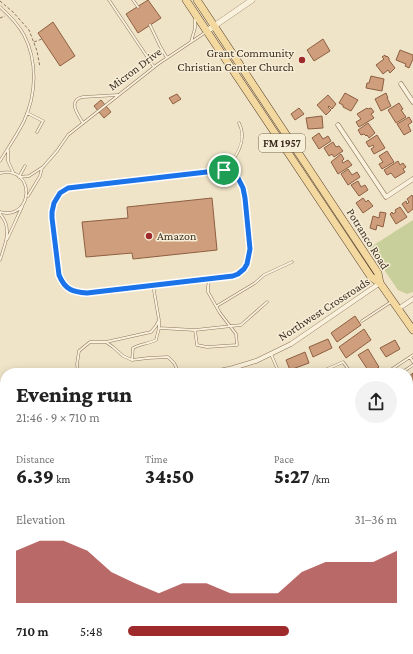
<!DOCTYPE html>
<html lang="en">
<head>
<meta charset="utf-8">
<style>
	:root { --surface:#fff; --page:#f2f2f2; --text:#222; --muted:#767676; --accent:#9e2a2b }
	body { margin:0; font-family:"Crimson Pro",serif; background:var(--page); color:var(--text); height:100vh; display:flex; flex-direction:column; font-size:15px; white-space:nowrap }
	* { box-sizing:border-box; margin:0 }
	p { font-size:13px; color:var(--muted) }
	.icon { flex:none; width:22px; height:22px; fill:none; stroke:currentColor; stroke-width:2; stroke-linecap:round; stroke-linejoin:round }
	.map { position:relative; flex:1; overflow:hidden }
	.sheet { position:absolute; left:0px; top:368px; width:413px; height:286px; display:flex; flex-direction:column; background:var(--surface); border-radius:16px 16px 0 0; box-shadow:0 2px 10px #0003 }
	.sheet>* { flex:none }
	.pin { position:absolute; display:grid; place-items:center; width:34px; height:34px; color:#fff; margin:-17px; border:2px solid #fff; border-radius:50%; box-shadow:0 1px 4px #0007 }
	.round { display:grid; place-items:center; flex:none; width:42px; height:42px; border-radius:21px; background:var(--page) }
	.summary { display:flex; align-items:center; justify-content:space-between; height:68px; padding:0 16px }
	h1 { font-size:22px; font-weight:800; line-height:30px }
	.metrics { display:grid; grid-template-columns:repeat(3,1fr); gap:6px; height:68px; padding:4px 16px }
	.metrics div { display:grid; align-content:center }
	.metrics b { font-size:20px; font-weight:800 }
	.metrics small { font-size:11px; font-weight:400 }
	.metrics p { font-size:11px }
	.chart { height:112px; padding:8px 16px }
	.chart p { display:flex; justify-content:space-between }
	.chart svg { width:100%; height:72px; margin-top:4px; fill:var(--accent); opacity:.7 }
	ul { padding:0 16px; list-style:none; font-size:13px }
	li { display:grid; grid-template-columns:64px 48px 1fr; align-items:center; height:30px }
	li i { height:10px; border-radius:5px; background:var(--accent) }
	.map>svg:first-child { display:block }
</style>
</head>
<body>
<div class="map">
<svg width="413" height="654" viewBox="0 0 413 654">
	<rect width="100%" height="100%" fill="#f0e4c8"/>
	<path fill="#c9cf9b" d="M 413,220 L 413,292 L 407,294 L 398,290 L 369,248 Z
		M 0,390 L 5,390 L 5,480 L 0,477 Z
		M 413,538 L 413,654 L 159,654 L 149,649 L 408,649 L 408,539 Z"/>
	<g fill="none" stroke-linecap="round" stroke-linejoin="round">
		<path stroke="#a9c4bc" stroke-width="9" d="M 408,628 L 413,628
			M 220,649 L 254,653 L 273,649"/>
	</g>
	<path fill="#cf9f7d" stroke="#8d5f41" d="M 148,0 L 161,18 L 138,33 L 126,14 Z
		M 53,22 L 75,56 L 60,66 L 38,33 Z
		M 323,39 L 330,51 L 314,61 L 307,50 Z
		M 400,50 L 413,55 L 413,59 L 409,68 L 405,66 L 406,64 L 396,60 Z
		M 385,55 L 386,57 L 387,56 L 389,58 L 389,60 L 395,68 L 390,73 L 388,70 L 383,74 L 376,65 L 384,59 L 382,57 Z
		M 371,76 L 384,79 L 382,91 L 366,88 L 367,83 L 369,83 Z
		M 345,93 L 358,100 L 351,111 L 343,107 L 343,105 L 339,103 Z
		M 386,93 L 388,98 L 387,98 L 391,106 L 381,111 L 375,99 Z
		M 177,94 L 181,99 L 173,104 L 169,98 Z
		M 328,95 L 336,104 L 332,109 L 329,106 L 328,107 L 331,110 L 326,115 L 317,105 Z
		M 101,100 L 111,112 L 104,118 L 94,106 Z
		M 399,103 L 403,109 L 401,110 L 406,117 L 396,123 L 388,110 Z
		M 299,108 L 304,114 L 295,120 L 291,114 Z
		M 367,108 L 368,109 L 371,108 L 374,112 L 371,114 L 374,118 L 359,127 L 356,122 L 361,119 L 357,114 Z
		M 322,116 L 323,128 L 308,129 L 306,118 Z
		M 409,117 L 412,122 L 408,125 L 411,131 L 404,135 L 397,124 Z
		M 368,123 L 375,133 L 369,138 L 367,135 L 366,136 L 364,134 L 361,135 L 358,130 Z
		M 319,133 L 323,139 L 328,136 L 331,141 L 319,149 L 312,138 Z
		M 377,135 L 385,148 L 374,154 L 371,149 L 374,147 L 373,145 L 369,147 L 366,142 Z
		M 333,142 L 336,147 L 339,146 L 343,151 L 334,157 L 332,154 L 329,156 L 324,148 Z
		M 387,151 L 394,162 L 382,169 L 379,164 L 383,162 L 379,156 Z
		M 341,154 L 344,159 L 342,161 L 343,163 L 348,160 L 352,165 L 338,174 L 331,162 Z
		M 398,161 L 400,165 L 403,163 L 406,167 L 403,169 L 405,172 L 395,178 L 391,173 L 387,175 L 384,170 Z
		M 348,169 L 352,175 L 357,172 L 360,177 L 348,185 L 341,174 Z
		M 358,181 L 361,187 L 365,185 L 368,190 L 359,196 L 351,185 Z
		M 412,195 L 413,197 L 413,209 L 408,213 L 402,204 L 406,201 L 407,204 L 409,202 L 407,199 Z
		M 212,198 L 217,250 L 133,259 L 132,253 L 86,257 L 82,222 L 128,218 L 127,207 Z
		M 363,198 L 366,202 L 368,200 L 373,206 L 363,213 L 356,203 Z
		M 400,207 L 407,217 L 396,224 L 390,214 L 392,212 L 393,214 L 396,212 L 395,210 Z
		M 380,212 L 386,213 L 383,227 L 377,225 L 376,230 L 370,228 L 373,216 L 379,218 Z
		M 355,316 L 361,325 L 337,342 L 331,333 Z
		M 364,329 L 371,340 L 346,358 L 339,347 Z
		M 328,339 L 332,348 L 313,357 L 309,347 Z
		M 395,340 L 400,349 L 386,357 L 380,348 Z
		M 368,349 L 379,367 L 370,373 L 358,355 Z
		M 305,352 L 309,363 L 290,370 L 286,360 Z
		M 413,373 L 413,387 L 408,391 L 408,377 Z
		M 408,418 L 413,425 L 413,430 L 408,433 Z
		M 413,490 L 413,505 L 408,509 L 408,494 Z"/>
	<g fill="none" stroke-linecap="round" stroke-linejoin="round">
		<g stroke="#8d765c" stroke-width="3">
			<path id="service" d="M 109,0 L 154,67
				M 133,0 L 138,7
				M 0,7 C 9,15 18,24 24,35 C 38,62 36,95 24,121 C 17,135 8,148 0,161
				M 150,25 L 160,46 L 167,58
				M 191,42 L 195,28 L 195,19
				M 27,113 L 43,121 L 37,132
				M 83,123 C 78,115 67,100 83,97 L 118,95
				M 8,150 L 8,161 L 13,172
				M 224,170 L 232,173 L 238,178 L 243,188 L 245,198 L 250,249 L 247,264 L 244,269 L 238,274 L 233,275 L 87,293 C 72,292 65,290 59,275 L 52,218 L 52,212 L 54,203 L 60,193 L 68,188 Z
				M 224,170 C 236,158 248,140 239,123
				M 0,173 C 36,165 34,221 0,212
				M 19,177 L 29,176 L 43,167 L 57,151 L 68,135 L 158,64 L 206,32
				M 19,177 L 25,166
				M 28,196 L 40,176 L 42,168
				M 0,214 C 13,228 5,244 0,260
				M 7,239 C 13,228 17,217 22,207
				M 217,306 L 255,283 L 264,275 L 292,262
				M 362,321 L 391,302
				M 159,328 L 195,330 L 241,325 L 267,302
				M 195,330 L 197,345 L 207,347 L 237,345 L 236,334 L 220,313 L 208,292 L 208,286 L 210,278
				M 106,342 L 151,332 L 156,326 L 159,320 L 153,285
				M 271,354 L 279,373
				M 410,357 L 413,362
				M 132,360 L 133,348 C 140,344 148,344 156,340 L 159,328 L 159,321
				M 78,373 L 77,364 L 79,351 L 90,342 L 106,342 L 113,347 L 123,356 L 132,360 L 148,358 L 168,357 L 174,363 L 179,373
				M 318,373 L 343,362 L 351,373
				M 386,373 L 413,355
				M 401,373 L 413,365
				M 408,445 L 413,442
				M 408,457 L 413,464
				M 0,482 L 5,485
				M 408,483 L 413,480
				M 5,513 L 2,514 C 1,524 0,534 5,542"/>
		</g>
		<g stroke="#8d765c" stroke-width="5">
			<path id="minor" d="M 401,84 L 413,102
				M 338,125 L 386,197 L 413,179
				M 398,309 L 413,299
				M 210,373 L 233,368 L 256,361 L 291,344 L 380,283
				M 0,384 L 5,384"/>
		</g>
		<g stroke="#8d765c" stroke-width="6">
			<path id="tertiary" d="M 207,31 L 252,0"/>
		</g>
		<g stroke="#6f573f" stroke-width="7">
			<path id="secondary" d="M 0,588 L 5,590
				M 126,649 L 136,654"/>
		</g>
		<g stroke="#5b4430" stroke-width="8">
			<path id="primary" d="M 186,0 L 371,277 L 380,283 L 413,330
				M 197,0 L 378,273 L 380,283"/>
		</g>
		<g stroke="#5b4430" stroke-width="9">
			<path id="motorway" d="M 0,598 L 5,600
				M 0,613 L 5,615
				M 0,631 L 5,633
				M 0,642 L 5,644
				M 19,649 L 25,651 L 42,651
				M 75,649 L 85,654
				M 91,649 L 100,654
				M 104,649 L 115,654"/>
		</g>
		<path stroke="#8d765c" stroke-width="1" stroke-dasharray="3 2" stroke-linecap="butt" d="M 0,1 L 13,12 L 29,30 L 37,51 L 40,67
			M 0,18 L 5,16
			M 34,42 L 42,39
			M 0,567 L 5,567
			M 408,570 L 413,570"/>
		<use href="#service" stroke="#faf1dc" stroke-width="2"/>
		<use href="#minor" stroke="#faf1dc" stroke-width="4"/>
		<use href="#tertiary" stroke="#faf1dc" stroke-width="5.5"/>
		<use href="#secondary" stroke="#faf1dc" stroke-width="6"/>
		<use href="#primary" stroke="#f3d9a0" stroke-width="7"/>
		<use href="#motorway" stroke="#e0a458" stroke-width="8"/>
	</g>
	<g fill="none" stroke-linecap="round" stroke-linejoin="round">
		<g stroke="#fff" stroke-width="8">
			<path id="route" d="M 224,170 L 232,173 L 238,178 L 243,188 L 245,198 L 250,249 L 247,264 L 244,269 L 238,274 L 233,276 L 87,293 C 73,292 65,290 59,275 L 52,218 L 52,212 L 54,203 L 60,193 L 68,188 Z"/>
		</g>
		<use href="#route" stroke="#1a73e8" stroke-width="5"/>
	</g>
	<g fill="#9e2a2b" stroke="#f7eed8" stroke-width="1.5">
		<circle cx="302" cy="60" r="4"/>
		<circle cx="149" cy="236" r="4"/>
	</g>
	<g text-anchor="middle" stroke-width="3" stroke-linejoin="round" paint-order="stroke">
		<rect fill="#f7eed8" stroke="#756857" stroke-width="1" x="259" y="134" width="46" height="18" rx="3"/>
		<g font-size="11" font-weight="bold" fill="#3d2e20">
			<text x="282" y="147">FM 1957</text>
		</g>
		<g font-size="12" fill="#3d2e20" stroke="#f7eed8" text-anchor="end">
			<text x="294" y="57">Grant Community<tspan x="294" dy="14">Christian Center Church</tspan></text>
			<text x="157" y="240" text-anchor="start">Amazon</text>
		</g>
		<g font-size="12" fill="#3d2e20" stroke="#f7eed8">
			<text transform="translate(135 69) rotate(-37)" y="4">Micron Drive</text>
			<text transform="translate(368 239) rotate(58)" y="4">Potranco Road</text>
			<text transform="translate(324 309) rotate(-33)" y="4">Northwest Crossroads</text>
		</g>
	</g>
</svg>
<div class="pin" style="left:224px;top:170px;background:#1e9e55"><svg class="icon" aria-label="arrive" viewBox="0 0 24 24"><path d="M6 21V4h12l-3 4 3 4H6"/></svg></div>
<section class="sheet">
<div class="summary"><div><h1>Evening run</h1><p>21:46 · 9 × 710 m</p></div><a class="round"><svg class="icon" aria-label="share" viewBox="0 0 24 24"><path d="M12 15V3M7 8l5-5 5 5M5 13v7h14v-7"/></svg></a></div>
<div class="metrics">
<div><p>Distance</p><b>6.39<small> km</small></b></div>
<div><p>Time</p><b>34:50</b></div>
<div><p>Pace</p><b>5:27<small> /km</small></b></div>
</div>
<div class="chart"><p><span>Elevation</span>31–36 m</p>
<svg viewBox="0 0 160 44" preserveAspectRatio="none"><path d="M0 44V12L10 6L20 6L30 12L40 25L50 32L60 38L70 32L80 32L90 38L100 38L110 38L120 25L130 19L140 19L150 19L160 12V44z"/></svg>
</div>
<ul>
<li><b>710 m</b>5:48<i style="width:60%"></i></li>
</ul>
</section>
</div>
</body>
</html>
